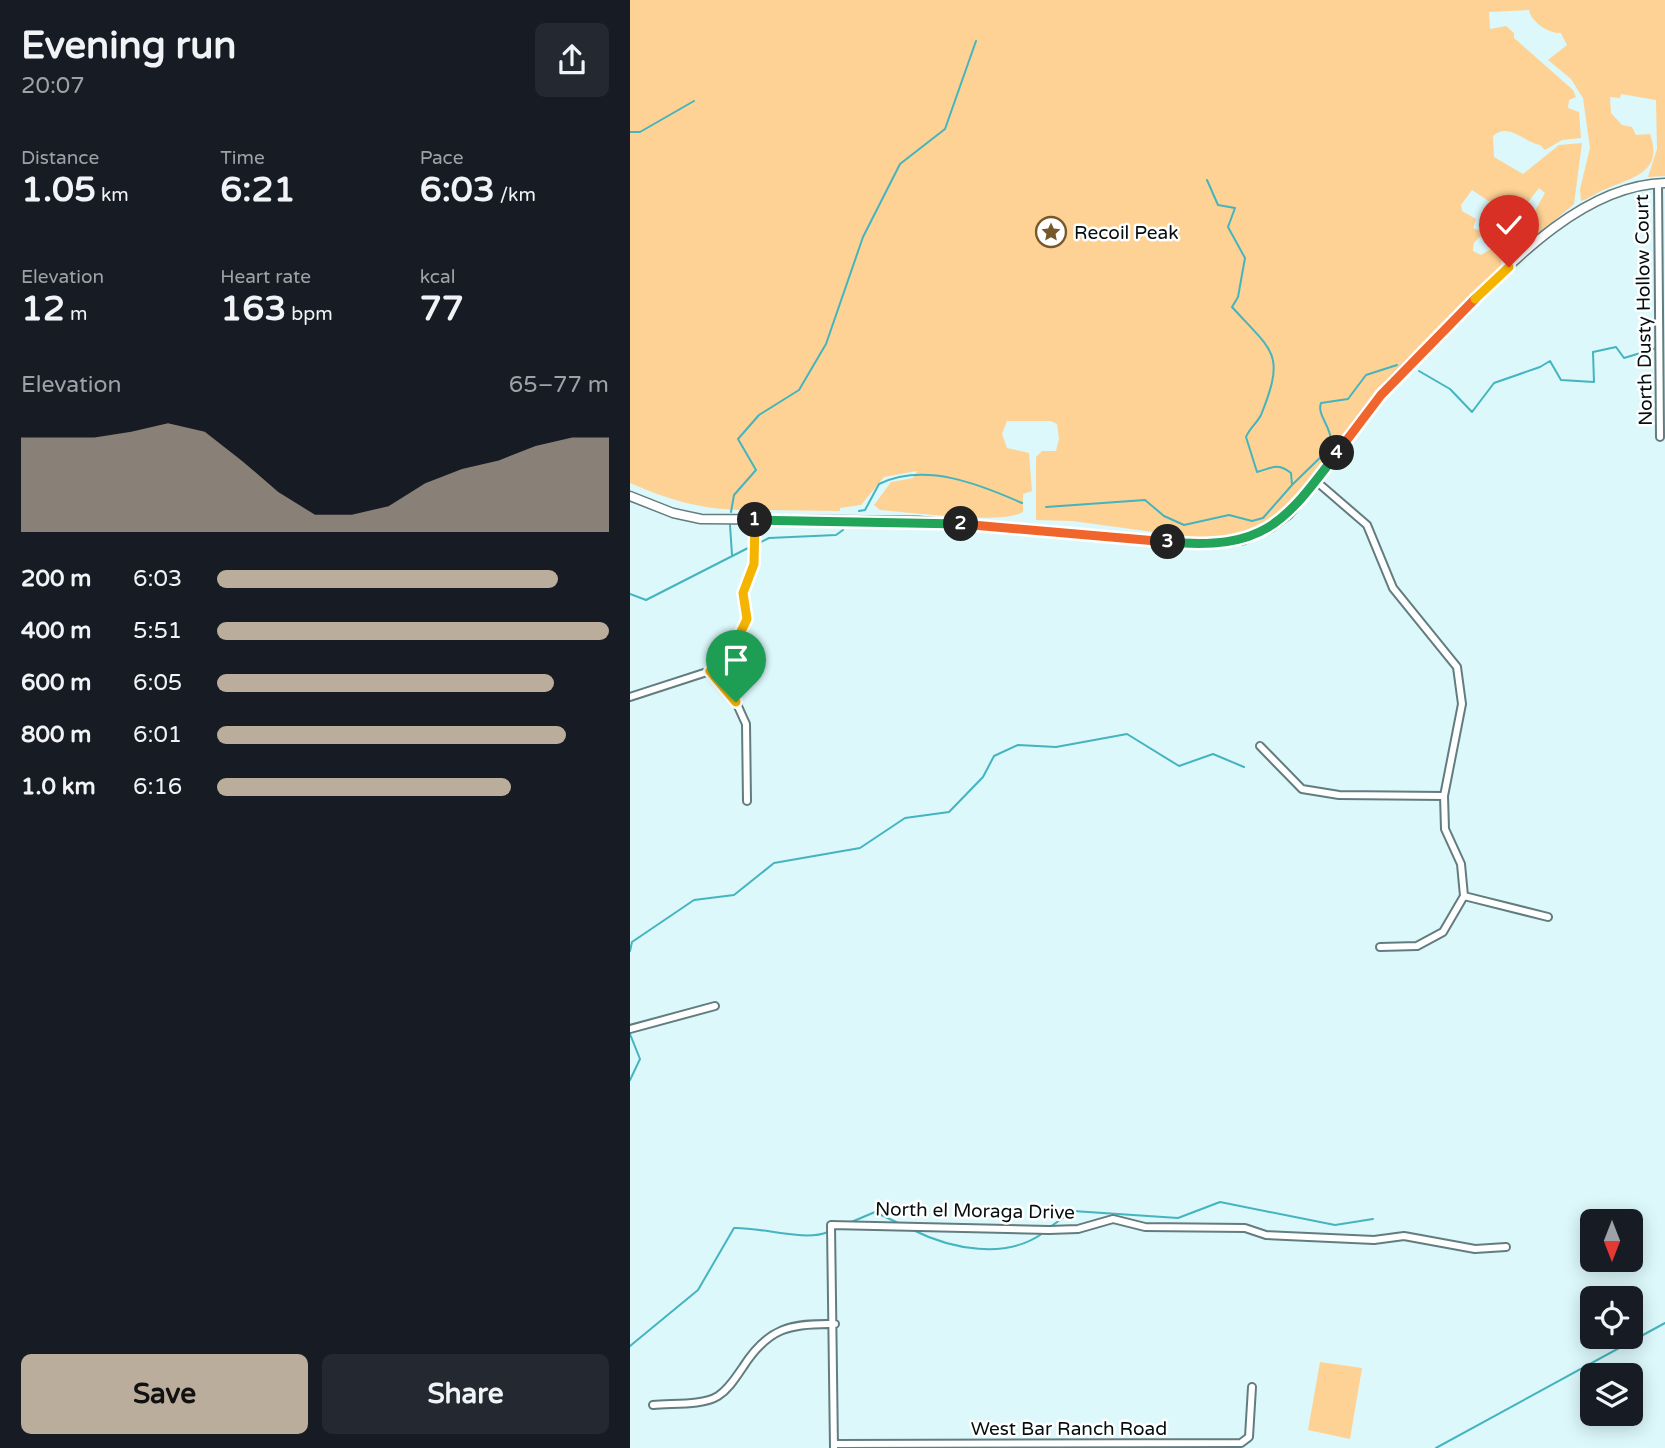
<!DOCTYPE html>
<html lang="en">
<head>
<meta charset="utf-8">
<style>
	:root { --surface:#171b24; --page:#242831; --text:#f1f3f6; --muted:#9ea1a6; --accent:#baad9b }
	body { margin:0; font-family:"Varela Round",sans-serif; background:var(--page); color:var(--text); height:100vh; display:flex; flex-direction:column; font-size:26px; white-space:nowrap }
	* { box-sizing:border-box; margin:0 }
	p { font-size:23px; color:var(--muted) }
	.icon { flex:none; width:38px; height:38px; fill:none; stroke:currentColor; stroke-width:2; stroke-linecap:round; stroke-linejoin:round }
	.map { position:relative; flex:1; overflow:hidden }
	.sheet { display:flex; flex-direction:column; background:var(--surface); width:630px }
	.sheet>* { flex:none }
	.needle { width:46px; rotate:180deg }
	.controls { position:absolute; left:950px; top:1209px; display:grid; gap:14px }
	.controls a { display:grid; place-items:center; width:63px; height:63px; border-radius:10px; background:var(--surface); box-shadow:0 4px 18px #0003; font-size:35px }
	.pin { position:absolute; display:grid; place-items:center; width:60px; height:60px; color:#fff; margin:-72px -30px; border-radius:50% 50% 50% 0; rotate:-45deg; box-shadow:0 0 7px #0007 }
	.pin .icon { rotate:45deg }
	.km { position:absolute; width:35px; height:35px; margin:-18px; border-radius:50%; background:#222; color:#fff; font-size:19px; line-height:35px; text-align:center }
	.round { display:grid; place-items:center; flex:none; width:74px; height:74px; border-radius:10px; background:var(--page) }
	.overview { display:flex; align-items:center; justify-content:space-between; height:119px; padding:0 21px }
	h1 { font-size:38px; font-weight:800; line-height:52px }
	.stats { display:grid; grid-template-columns:repeat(3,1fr); gap:10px; height:119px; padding:7px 21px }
	.stats div { display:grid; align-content:center }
	.stats b { font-size:35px; font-weight:800 }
	.stats small { font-size:19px; font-weight:400 }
	.stats p { font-size:19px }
	.chart { height:196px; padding:14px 21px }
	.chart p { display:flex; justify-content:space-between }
	.chart svg { width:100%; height:126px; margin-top:7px; fill:var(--accent); opacity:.7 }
	.action { display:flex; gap:14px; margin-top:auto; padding:14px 21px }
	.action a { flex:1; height:80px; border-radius:10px; background:var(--accent); color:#111; font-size:28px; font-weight:800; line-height:80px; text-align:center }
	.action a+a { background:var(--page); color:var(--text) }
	ul { padding:0 21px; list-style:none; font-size:23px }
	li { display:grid; grid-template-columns:112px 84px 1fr; align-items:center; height:52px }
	li i { height:18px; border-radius:9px; background:var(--accent) }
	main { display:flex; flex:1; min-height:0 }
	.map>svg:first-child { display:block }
</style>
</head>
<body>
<main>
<section class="sheet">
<div class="overview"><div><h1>Evening run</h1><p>20:07</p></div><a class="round"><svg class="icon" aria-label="share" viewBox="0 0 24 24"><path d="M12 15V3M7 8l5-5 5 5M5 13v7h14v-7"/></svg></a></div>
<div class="stats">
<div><p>Distance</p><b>1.05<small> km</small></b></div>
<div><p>Time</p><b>6:21</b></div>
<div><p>Pace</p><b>6:03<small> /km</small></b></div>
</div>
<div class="stats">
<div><p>Elevation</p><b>12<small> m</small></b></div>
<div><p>Heart rate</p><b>163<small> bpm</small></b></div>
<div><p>kcal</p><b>77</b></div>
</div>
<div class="chart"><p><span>Elevation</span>65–77 m</p>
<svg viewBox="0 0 160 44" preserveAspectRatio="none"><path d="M0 44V11L10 11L20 11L30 9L40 6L50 9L60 19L70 30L80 38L90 38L100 35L110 27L120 22L130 19L140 14L150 11L160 11V44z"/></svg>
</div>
<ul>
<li><b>200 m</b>6:03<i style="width:87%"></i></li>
<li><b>400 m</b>5:51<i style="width:100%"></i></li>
<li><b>600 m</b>6:05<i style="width:86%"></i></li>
<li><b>800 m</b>6:01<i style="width:89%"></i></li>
<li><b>1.0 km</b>6:16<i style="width:75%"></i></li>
</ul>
<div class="action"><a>Save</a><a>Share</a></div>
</section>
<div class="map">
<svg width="1035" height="1448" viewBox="0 0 1035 1448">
	<rect width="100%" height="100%" fill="#dcf8fb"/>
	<path fill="#fed294" d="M 0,0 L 1035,0 L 1035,176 L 1018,177 L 1027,149 L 1026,100 L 991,94 L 990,98 L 980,97 L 981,113 L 992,125 L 1002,127 L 1006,135 L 1020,134 C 1034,173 1002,177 976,189 C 967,192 959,199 951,201 L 950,189 L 960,148 L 953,98 L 941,79 L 918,60 L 937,45 L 931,33 C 919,34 901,22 899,10 L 859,12 L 860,29 L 876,26 L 884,33 L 884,38 L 943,90 L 946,97 L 939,100 L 938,108 L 949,112 L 951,138 L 932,140 L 915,150 L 910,145 C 894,142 878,122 863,136 L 864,157 L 893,174 L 929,145 L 952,143 L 944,204 L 879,259 L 878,247 L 891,236 L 915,193 L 909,188 L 898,202 L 878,217 L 875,207 L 863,204 L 842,190 L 831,205 L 832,211 L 846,219 L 843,228 L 850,231 L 857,217 L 862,216 L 868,220 L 871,227 C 862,231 841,236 843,251 L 851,255 L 861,249 L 872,248 L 871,266 L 734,406 L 666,501 L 635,526 L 584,538 L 568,538 L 442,521 L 406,520 L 406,457 L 412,451 L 426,451 L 429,439 L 427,424 L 421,421 L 377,421 L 372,434 L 377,448 L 399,453 L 402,491 L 393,494 L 393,512 C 373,525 278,512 250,510 L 244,505 L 261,482 L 283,478 L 287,471 L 254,477 L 231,505 L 210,508 L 210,511 L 132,510 L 119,513 L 116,510 C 73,510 39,500 0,483 Z
		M 690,1362 L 732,1368 L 720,1439 L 678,1430 Z"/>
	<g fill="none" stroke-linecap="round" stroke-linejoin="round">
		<path stroke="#44b4bf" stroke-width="2" d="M 0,132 L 10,132 L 64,101
			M 789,371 L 820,389 L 842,412 L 864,383 L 910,367 L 920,361 L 931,380 L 964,382 L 963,352 L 986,347 L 994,358 L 1027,348
			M 662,485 L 700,448 C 705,429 686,416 691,403 L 718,399 L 736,375 L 767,365
			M 416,507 L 515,500 L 534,516 L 554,525 L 599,515 L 622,521 L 633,518 L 662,485 L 661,473 C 647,462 642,468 627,472 L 616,437 C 619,429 627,423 631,415 C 656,353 643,352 602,307 L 608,297 L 615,258 L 598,227 L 605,208 L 588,205 L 577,180
			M 229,511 L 235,510 L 249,484 C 295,462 349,484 392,503
			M 101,512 L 104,495 L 126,470 L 108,439 L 129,415 L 169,390 L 196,344 L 233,237 L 270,164 L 315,129 L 346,41
			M 100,525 L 102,555
			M 129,543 L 139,538 L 206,535 L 213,530
			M 0,594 L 16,600 L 118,548
			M 0,951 L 2,942 L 64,900 L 104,895 L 144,863 L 230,848 L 275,818 L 319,812 L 353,777 L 364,756 L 388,745 L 426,747 L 497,734 L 549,766 L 583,754 L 614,767
			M 0,1034 L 10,1059 L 0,1080
			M 219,1223 L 245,1212 L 268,1223
			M 420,1227 L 443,1211 L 548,1218 L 590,1202 L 705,1225 L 743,1219
			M 283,1230 C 321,1249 376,1260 413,1233
			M 0,1346 L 68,1290 L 104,1228 C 132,1227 174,1242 198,1232
			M 806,1448 L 1035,1323"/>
		<g stroke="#637c7f" stroke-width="10">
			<path id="street" d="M 1028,183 L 1030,437
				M 686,481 L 737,525 L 763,588 L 827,667 L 832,704 L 814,796 L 815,829 L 831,864 L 834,896 L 813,932 L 787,946 L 750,947
				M 80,671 L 106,702 L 116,724 L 117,801
				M 0,697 L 80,671 L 105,644 L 117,619 L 113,592 L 124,564 L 123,520
				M 630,746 L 672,789 L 709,795 L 814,796
				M 834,896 L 918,917
				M 0,1029 L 85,1006
				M 23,1405 C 42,1403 72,1406 88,1396 C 99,1389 106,1377 113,1367 C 138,1328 160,1323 205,1324
				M 206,1444 L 611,1443 L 619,1437 L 622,1387
				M 204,1448 L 201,1225 L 419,1230 L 448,1229 L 483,1219 L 515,1227 L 615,1228 L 636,1235 L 744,1240 L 774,1236 L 845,1249 L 876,1247"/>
		</g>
		<g stroke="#637c7f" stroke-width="11">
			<path id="secondary" d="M 0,496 L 43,513 L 71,519 L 288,521 L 563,544 L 613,540 L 640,528 L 659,514 C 692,476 718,433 750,395 C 770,371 795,349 818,327 C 874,270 949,185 1035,183"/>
		</g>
		<use href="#street" stroke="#fff" stroke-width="6"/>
		<use href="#secondary" stroke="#fff" stroke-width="8"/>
	</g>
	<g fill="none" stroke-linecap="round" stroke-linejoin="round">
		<g stroke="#fff" stroke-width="14">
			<path id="split-1" d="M 106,702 L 80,671 L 105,644 L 117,619 L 113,593 L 124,564 L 125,520"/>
		</g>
		<g stroke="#fff" stroke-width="14">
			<path id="split-2" d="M 125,520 L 331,524"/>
		</g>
		<g stroke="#fff" stroke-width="14">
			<path id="split-3" d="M 331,524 L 538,542"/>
		</g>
		<g stroke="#fff" stroke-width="14">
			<path id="split-4" d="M 538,542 C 633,550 653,525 707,453"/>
		</g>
		<g stroke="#fff" stroke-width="14">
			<path id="split-5" d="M 707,453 L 751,395 L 845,299"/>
		</g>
		<g stroke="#fff" stroke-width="14">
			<path id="split-6" d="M 845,299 L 879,267"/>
		</g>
		<use href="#split-1" stroke="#f5b400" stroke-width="9"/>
		<use href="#split-2" stroke="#22a559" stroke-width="9"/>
		<use href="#split-3" stroke="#f0652b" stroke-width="9"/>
		<use href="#split-4" stroke="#22a559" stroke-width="9"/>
		<use href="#split-5" stroke="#f0652b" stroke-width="9"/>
		<use href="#split-6" stroke="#f5b400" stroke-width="9"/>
	</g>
	<defs>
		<g id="sight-ring" transform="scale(1.575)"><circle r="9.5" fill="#fff" stroke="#76582c" stroke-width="1.5"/><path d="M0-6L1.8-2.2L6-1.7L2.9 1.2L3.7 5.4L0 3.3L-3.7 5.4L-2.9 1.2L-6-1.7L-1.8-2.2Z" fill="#76582c"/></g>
	</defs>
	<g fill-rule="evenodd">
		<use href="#sight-ring" x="421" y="232"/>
	</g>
	<g text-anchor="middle" stroke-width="5" stroke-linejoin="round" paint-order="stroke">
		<g font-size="19" fill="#060f10" stroke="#fff" text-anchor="start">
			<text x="444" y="239">Recoil Peak</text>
		</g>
		<g font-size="19" fill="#060f10" stroke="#fff">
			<text transform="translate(1013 310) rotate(-91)" y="7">North Dusty Hollow Court</text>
			<text transform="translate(345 1210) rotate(1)" y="7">North el Moraga Drive</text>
			<text x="439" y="1435">West Bar Ranch Road</text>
		</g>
	</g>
</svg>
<div class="controls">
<a><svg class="needle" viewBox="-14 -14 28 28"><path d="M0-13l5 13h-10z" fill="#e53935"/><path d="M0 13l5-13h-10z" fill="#9ea1a6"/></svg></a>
<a><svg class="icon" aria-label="locate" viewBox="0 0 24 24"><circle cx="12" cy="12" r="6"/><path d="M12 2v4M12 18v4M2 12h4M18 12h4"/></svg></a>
<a><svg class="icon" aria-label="layers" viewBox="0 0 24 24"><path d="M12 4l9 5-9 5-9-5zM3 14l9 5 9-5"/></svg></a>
</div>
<div class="pin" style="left:106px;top:702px;background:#1e9e55"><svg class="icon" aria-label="arrive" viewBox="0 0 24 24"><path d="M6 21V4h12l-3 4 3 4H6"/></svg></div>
<div class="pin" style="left:879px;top:267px;background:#d93025"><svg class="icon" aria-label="check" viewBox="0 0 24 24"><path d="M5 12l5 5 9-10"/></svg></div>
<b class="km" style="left:125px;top:520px">1</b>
<b class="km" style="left:331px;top:524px">2</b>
<b class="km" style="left:538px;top:542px">3</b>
<b class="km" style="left:707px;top:453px">4</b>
</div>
</main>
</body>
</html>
